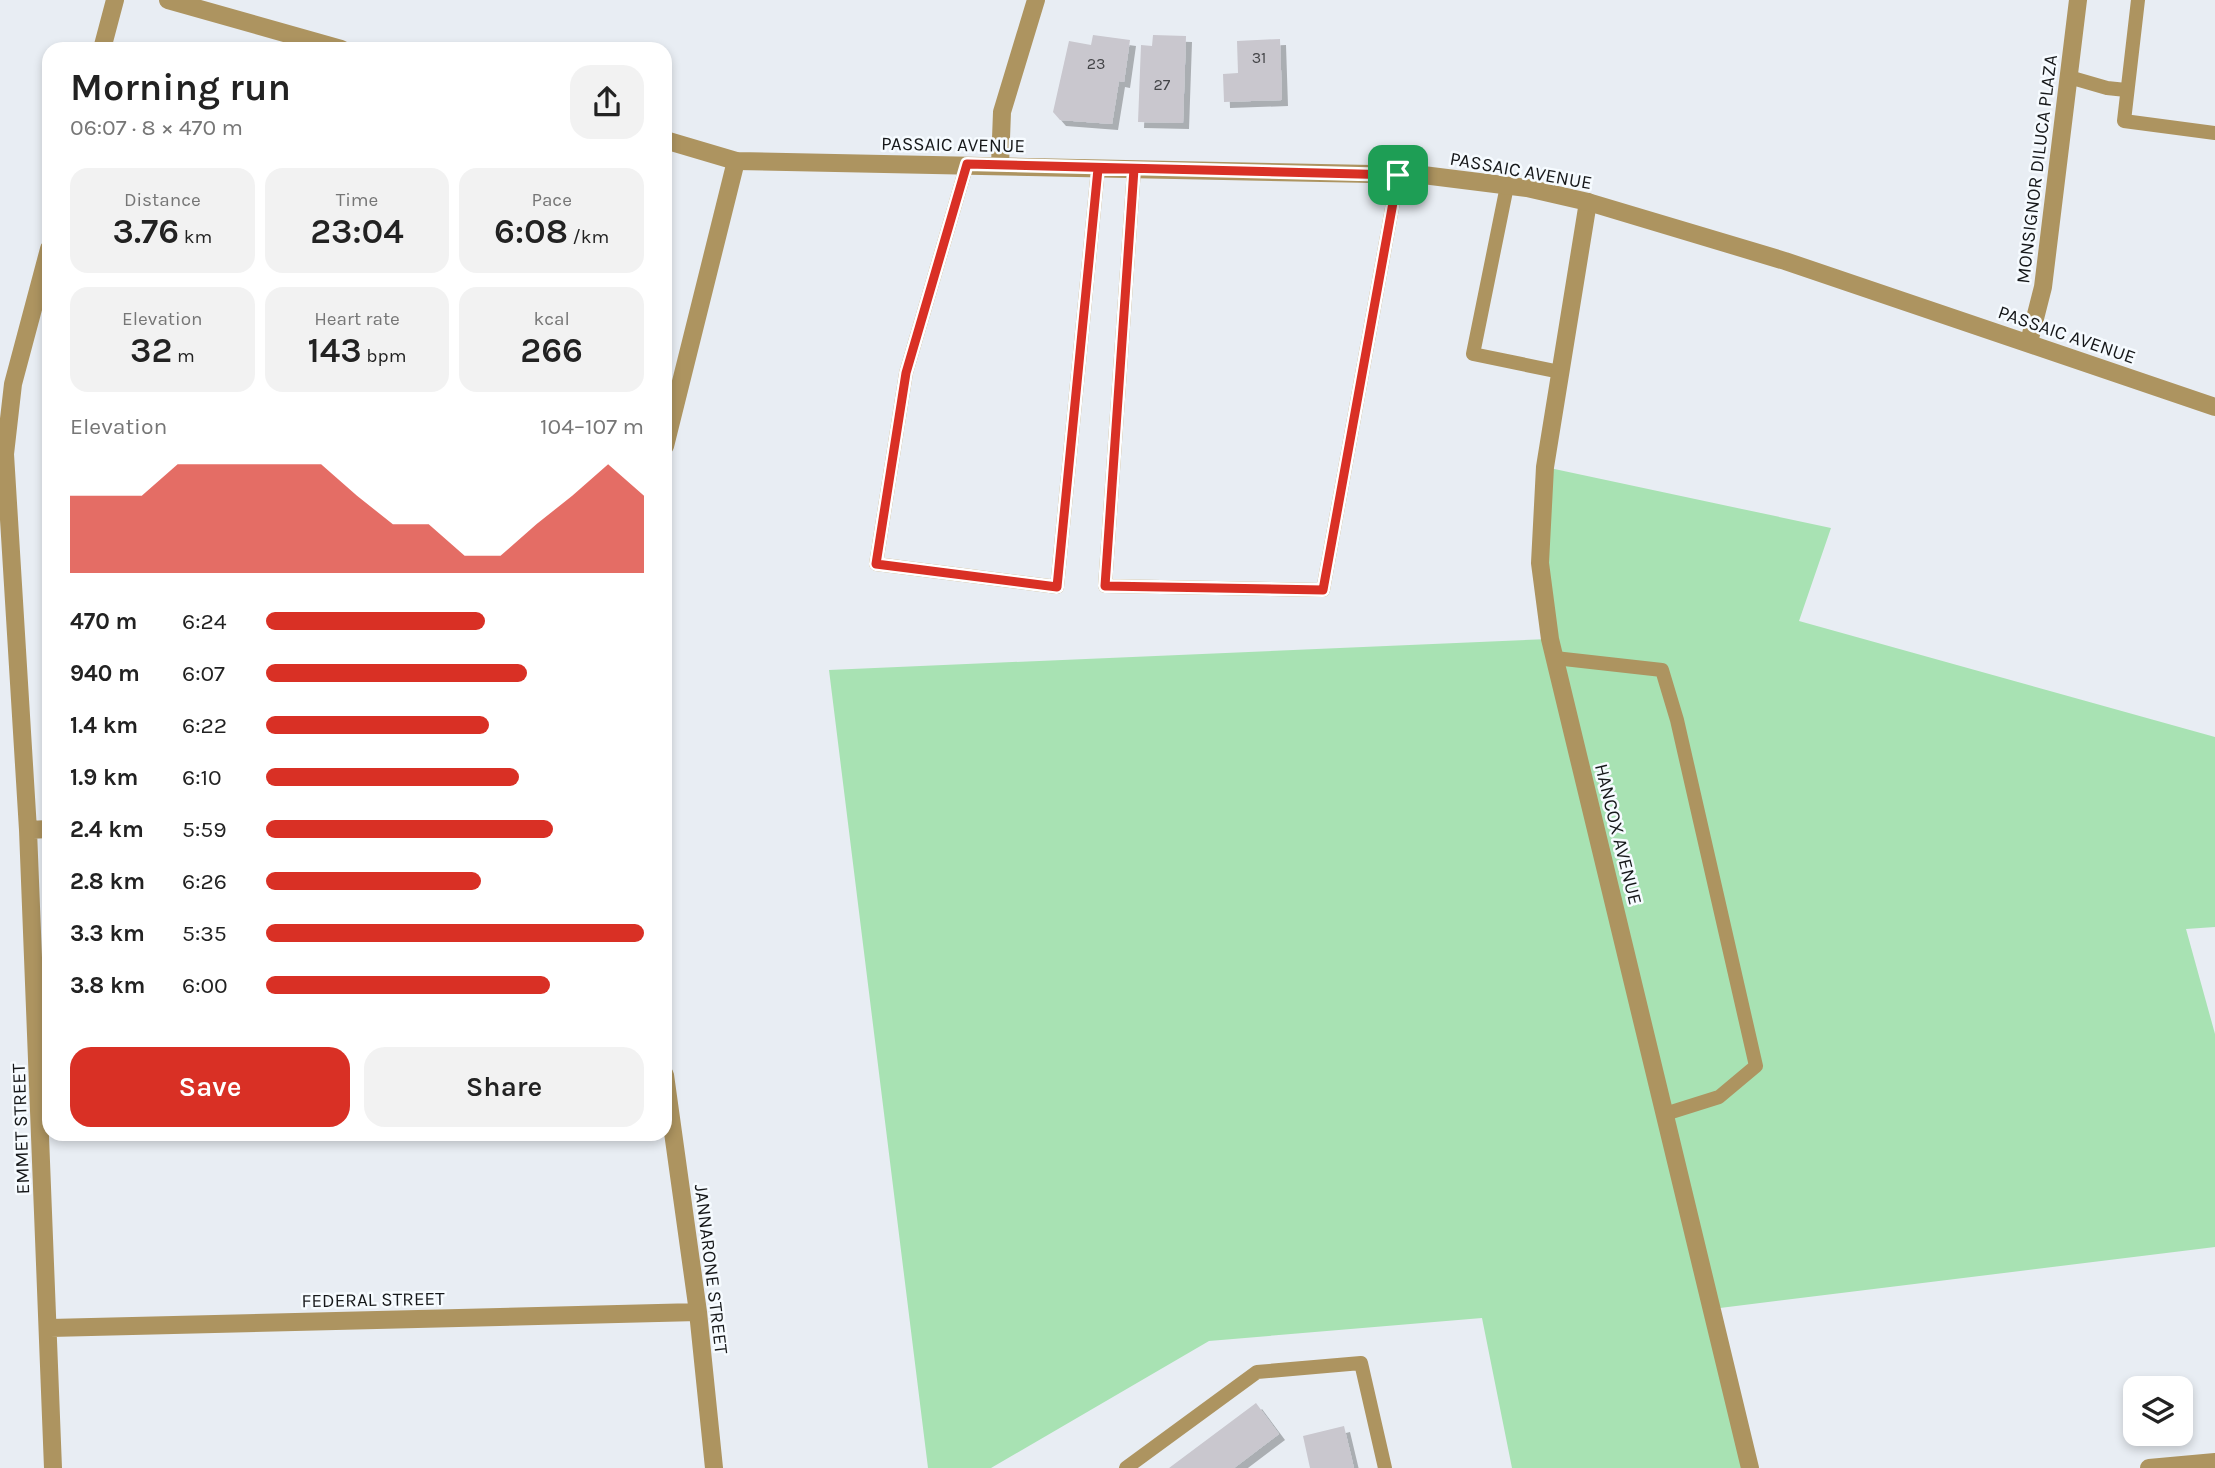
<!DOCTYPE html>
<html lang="en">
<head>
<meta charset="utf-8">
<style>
	:root { --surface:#fff; --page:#f2f2f2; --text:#222; --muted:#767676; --accent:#d93025 }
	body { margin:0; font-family:Karla,sans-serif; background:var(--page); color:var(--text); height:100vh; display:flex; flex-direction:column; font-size:26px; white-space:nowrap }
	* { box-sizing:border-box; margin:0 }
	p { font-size:23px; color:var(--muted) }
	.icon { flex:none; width:38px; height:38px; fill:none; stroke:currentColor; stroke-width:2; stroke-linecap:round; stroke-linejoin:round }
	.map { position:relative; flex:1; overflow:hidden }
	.drawer { position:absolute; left:42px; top:42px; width:630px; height:1099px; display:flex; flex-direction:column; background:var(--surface); border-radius:21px; box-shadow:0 4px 10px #0003 }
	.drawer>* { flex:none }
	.buttons { position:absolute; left:2123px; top:1376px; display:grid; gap:14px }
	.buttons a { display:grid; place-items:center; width:70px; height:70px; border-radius:14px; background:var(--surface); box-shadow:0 4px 10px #0003; font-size:35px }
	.pin { position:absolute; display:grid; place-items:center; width:60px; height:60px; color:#fff; margin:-30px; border-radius:14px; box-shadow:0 4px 10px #0006 }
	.round { display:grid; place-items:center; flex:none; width:74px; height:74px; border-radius:21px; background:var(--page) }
	.summary { display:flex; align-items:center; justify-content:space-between; height:119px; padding:0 28px }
	h1 { font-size:38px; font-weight:600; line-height:52px }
	.figures { display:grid; grid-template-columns:repeat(3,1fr); gap:10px; height:119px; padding:7px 28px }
	.figures div { display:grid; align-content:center; border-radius:18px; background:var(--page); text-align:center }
	.figures b { font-size:35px; font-weight:600 }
	.figures small { font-size:19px; font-weight:400 }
	.figures p { font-size:19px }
	.chart { height:196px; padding:14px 28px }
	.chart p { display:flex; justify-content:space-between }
	.chart svg { width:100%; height:126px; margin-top:7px; fill:var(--accent); opacity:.7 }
	.button { display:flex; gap:14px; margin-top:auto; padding:14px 28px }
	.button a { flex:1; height:80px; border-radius:21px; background:var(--accent); color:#fff; font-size:28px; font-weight:600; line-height:80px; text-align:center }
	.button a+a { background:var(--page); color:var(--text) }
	ul { padding:0 28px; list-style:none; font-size:23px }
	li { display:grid; grid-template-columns:112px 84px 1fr; align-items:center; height:52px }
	li i { height:18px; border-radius:9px; background:var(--accent) }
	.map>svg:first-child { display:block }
</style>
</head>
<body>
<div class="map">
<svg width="2215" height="1468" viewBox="0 0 2215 1468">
	<defs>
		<filter id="shadow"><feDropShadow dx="6" dy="6" stdDeviation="0" flood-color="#0004"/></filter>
	</defs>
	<rect width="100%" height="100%" fill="#e8edf3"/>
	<path fill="#a8e2b3" d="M 1545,467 L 1831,528 L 1799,621 L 2215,737 L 2215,927 L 2186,929 L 2215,1034 L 2215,1247 L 1712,1309 L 1750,1468 L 1512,1468 L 1482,1318 L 1209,1341 L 991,1468 L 928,1468 L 829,670 L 1549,639 Z"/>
	<path fill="#c9c7ce" filter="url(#shadow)" d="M 1093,35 L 1130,40 L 1124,82 L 1119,81 L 1112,124 L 1060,120 L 1053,112 L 1069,41 L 1091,45 Z
		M 1153,35 L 1186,36 L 1183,123 L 1138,122 L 1141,45 L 1152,46 Z
		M 1280,39 L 1282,100 L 1224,102 L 1223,74 L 1238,73 L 1237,41 Z
		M 1256,1403 L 1279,1434 L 1234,1468 L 1169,1468 Z
		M 1344,1426 L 1354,1468 L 1310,1468 L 1303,1436 Z"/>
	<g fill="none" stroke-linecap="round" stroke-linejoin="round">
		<path stroke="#ad9460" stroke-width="14" d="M 2138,0 L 2124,121 L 2215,133
			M 2069,77 L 2107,88 L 2126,90
			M 967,164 L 906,373 L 876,564 L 1057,587 L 1098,169
			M 1134,169 L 1105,586 L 1323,590 L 1398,175
			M 1507,186 L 1473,354 L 1560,372
			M 1555,658 L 1662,670 L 1677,720 L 1756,1066 L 1719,1097 L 1665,1114
			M 1126,1468 L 1257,1372 L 1361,1363 L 1385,1468"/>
		<path stroke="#ad9460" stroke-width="18" d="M 102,49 L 115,0
			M 1000,165 L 1002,112 L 1036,0
			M 1588,202 L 1545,467 L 1540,563 L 1550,639 L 1750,1468
			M 49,249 L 13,384 L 5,454 L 28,830 L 53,1468
			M 2029,342 L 2043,287 L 2078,0
			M 665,446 L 736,161
			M 28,830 L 49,829
			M 665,1075 L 698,1312 L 714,1468
			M 50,1328 L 698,1312
			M 2149,1468 L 2215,1462"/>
		<path stroke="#ad9460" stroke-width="18" d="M 168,0 L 341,49
			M 665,140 L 736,161 L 1423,175 L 1527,188 L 1588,202 L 1785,261 L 2215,407"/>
	</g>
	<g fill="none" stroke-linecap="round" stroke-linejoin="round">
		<g stroke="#fff" stroke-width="14">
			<path id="route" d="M 1398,175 L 967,164 L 906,373 L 876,564 L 1057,587 L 1098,169 L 1134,169 L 1105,586 L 1323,590 L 1398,175"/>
		</g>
		<use href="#route" stroke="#d93025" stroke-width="9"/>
	</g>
	<g text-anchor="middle" stroke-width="5" stroke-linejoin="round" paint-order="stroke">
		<g font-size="16" fill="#434447">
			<text x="1259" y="63">31</text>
			<text x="1096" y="69">23</text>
			<text x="1162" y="90">27</text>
		</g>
		<g font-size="19" fill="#16181a" stroke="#f6fbff">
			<text transform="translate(953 144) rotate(1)" y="7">PASSAIC AVENUE</text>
			<text transform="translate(2036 169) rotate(-83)" y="7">MONSIGNOR DILUCA PLAZA</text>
			<text transform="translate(1521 170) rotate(10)" y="7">PASSAIC AVENUE</text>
			<text transform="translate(2067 334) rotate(19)" y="7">PASSAIC AVENUE</text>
			<text transform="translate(1619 834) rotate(76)" y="7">HANCOX AVENUE</text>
			<text transform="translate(20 1129) rotate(-92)" y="7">EMMET STREET</text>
			<text transform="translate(712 1269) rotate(83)" y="7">JANNARONE STREET</text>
			<text transform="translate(373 1299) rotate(-1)" y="7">FEDERAL STREET</text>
		</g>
	</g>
</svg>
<div class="buttons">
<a><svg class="icon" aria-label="layers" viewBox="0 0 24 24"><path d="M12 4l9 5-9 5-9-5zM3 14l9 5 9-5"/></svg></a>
</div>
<div class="pin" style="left:1398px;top:175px;background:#1e9e55"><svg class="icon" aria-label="arrive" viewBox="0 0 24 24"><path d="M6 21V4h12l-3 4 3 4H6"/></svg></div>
<section class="drawer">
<div class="summary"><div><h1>Morning run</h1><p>06:07 · 8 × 470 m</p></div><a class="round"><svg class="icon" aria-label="share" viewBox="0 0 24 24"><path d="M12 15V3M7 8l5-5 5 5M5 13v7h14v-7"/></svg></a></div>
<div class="figures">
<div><p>Distance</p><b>3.76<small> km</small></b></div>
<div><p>Time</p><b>23:04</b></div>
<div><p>Pace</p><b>6:08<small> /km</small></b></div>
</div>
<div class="figures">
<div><p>Elevation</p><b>32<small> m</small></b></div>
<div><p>Heart rate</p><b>143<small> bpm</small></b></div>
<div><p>kcal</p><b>266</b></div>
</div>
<div class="chart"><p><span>Elevation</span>104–107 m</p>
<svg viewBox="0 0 160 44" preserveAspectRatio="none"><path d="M0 44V17L10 17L20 17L30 6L40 6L50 6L60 6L70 6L80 17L90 27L100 27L110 38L120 38L130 27L140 17L150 6L160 17V44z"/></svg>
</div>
<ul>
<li><b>470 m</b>6:24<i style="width:58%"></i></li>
<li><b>940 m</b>6:07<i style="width:69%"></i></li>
<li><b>1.4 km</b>6:22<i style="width:59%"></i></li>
<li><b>1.9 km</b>6:10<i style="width:67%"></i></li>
<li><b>2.4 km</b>5:59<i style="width:76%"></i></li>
<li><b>2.8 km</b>6:26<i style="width:57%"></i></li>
<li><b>3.3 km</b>5:35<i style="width:100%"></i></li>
<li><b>3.8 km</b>6:00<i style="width:75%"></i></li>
</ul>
<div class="button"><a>Save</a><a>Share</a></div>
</section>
</div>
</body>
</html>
